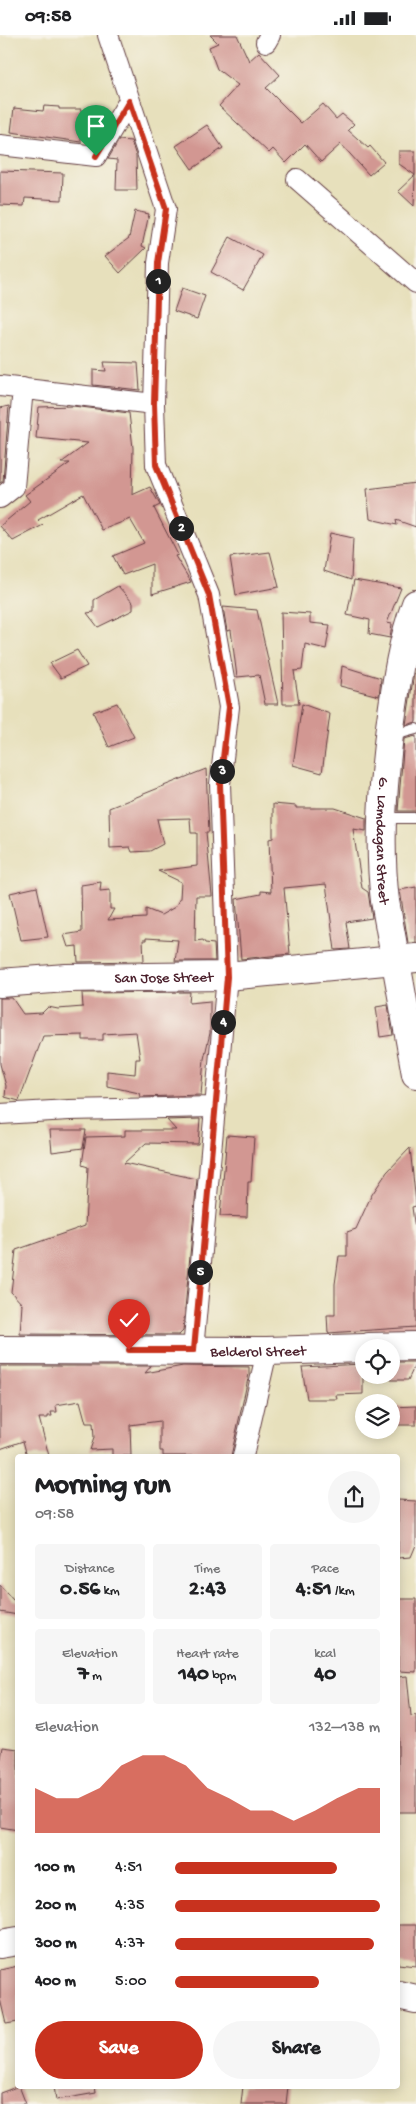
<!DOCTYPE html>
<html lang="en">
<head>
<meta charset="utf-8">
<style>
	:root { --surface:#fff; --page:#f6f6f6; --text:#202124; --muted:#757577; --accent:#c8321e }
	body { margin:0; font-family:"Gochi Hand",sans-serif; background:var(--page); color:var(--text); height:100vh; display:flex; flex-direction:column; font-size:19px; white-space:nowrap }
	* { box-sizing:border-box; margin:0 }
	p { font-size:16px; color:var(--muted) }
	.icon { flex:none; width:28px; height:28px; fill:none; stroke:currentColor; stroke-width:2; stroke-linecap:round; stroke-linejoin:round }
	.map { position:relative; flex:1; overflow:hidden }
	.details { position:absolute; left:15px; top:1419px; width:385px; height:635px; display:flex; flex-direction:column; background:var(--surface); border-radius:5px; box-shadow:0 2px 12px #0003 }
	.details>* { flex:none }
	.controls { position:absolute; left:355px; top:1304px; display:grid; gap:10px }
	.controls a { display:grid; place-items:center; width:45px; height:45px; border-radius:50%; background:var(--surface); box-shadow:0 2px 12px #0003; font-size:25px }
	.pin { position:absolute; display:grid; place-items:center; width:42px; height:42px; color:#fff; margin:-51px -21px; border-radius:50% 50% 50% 0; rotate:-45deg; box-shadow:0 0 5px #0007 }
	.pin .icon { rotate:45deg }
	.km { position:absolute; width:25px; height:25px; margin:-12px; border-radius:50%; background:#222; color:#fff; font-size:14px; line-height:25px; text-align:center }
	.round { display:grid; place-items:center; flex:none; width:52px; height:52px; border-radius:26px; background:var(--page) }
	.summary { display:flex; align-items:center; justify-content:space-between; height:85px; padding:0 20px }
	h1 { font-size:28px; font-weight:700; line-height:38px }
	.stats { display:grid; grid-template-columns:repeat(3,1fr); gap:8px; height:85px; padding:5px 20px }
	.stats div { display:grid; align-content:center; border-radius:5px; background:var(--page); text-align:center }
	.stats b { font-size:21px; font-weight:700 }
	.stats small { font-size:14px; font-weight:400 }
	.stats p { font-size:14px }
	.chart { height:140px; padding:10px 20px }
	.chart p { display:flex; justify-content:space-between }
	.chart svg { width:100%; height:90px; margin-top:5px; fill:var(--accent); opacity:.7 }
	.action { display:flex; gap:10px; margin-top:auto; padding:10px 20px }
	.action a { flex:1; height:58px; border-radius:30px; background:var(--accent); color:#fff; font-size:20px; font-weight:700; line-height:58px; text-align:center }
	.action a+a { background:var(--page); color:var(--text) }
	ul { padding:0 20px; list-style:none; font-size:16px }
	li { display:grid; grid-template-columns:80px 60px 1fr; align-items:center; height:38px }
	li i { height:12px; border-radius:6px; background:var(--accent) }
	.status { display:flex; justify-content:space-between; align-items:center; height:35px; padding:0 25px; background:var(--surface); direction:ltr }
	.status svg { height:14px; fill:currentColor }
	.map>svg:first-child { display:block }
</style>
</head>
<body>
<div class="status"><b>09:58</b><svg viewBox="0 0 49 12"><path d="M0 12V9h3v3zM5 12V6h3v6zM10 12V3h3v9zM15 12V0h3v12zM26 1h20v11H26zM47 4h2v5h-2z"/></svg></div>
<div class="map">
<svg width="416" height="2069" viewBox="0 0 416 2069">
	<rect width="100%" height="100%" fill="#f7f3e8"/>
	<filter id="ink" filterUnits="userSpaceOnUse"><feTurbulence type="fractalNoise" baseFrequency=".02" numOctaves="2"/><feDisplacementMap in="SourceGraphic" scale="10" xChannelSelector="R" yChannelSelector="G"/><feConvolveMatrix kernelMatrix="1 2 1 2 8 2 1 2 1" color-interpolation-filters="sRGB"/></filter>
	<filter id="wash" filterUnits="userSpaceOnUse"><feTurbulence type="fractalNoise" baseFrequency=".0096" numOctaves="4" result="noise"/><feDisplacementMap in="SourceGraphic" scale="20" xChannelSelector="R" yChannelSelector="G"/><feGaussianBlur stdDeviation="1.12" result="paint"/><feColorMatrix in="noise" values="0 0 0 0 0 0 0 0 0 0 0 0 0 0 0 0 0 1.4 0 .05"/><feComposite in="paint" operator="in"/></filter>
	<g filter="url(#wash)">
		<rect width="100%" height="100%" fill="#e7e0bc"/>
		<g id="blocks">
			<path fill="#d29792" d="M 210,0 L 237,0 L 249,26 L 259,17 L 280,40 L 266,53 L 301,88 L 323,69 L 336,84 L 342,79 L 354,89 L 348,95 L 368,113 L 370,111 L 384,127 L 369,140 L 341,109 L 321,127 L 305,109 L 286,128 L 273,114 L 269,118 L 219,71 L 238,50 L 217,34 L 209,12 L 218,8 Z
				M 44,71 L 59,72 L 59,74 L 81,74 L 81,107 L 11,97 L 14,73 L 43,76 Z
				M 207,90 L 223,113 L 192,134 L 176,111 Z
				M 119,105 L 131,106 L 136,121 L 137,155 L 116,155 L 117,125 L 108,124 Z
				M 399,116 L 415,116 L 415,140 L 399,129 Z
				M 0,136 L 63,138 L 62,165 L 25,163 L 24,171 L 0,170 Z
				M 415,140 L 414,171 L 398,156 Z
				M 135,176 L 149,179 L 142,211 L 146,213 L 120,238 L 105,221 L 129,203 Z
				M 230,202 L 263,220 L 243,255 L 211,237 Z
				M 182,253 L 205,261 L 197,284 L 174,276 Z
				M 104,327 L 138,328 L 140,355 L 93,350 L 93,335 L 106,336 Z
				M 9,371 L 3,446 L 0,448 L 0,373 Z
				M 73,371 L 129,378 L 133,413 L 132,460 L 150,452 L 160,470 L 154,473 L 178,520 L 175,521 L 191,547 L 152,559 L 152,529 L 123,540 L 113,521 L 144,508 L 130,484 L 102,495 L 83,459 L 38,485 L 43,490 L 13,506 L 0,491 L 30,466 L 25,460 L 70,428 L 61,428 L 88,408 L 36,403 L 39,372 Z
				M 416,448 L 416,492 L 396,485 L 397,490 L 370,484 L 367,454 Z
				M 330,498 L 353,503 L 351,545 L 324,536 Z
				M 270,517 L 279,552 L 236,560 L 230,522 Z
				M 354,545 L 401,553 L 387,588 L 392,589 L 390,603 L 369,599 L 370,585 L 347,580 Z
				M 118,551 L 133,568 L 133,575 L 98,592 L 87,578 L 94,577 L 94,565 Z
				M 223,572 L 257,575 L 278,669 L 265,669 L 259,640 L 237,642 L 231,595 L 227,596 Z
				M 281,577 L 310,579 L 310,588 L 330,590 L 326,614 L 305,609 L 302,635 L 294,636 L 299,669 L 283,669 Z
				M 77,615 L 87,631 L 61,643 L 50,628 Z
				M 342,631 L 381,643 L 379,661 L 340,651 Z
				M 414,638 L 416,639 L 416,687 L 406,690 Z
				M 117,668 L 134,702 L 109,712 L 93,677 Z
				M 302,669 L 330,679 L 322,738 L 293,730 Z
				M 416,701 L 416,776 L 398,776 L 404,704 Z
				M 206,734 L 209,797 L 206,797 L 212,861 L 196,861 L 195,906 L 203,905 L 205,908 L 214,909 L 215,926 L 175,926 L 178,905 L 146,903 L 146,905 L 143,905 L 144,926 L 78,927 L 77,911 L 68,912 L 64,900 L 82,897 L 81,850 L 101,847 L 100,856 L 110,855 L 110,874 L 114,874 L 108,885 L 146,883 L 146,874 L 161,880 L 175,872 L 180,863 L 181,847 L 158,836 L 197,831 L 197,798 L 191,798 L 190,783 L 157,784 L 163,809 L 150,816 L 132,817 L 130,812 L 110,813 L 109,773 Z
				M 273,769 L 296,771 L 296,773 L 335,773 L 366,783 L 366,796 L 353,794 L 362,853 L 368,857 L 372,883 L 346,887 L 350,914 L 335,915 L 326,849 L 284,853 L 290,919 L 241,924 L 236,864 L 261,859 L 261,856 L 271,857 L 269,804 L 273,803 Z
				M 37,852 L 48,902 L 21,905 L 10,858 Z
				M 416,852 L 416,908 L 408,908 L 400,855 Z
				M 190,957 L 189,968 L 210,966 L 210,998 L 204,1024 L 201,1060 L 140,1062 L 139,1058 L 107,1051 L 107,1036 L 135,1039 L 136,1024 L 140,1024 L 136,997 L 103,999 L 103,1005 L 83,1005 L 83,1000 L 43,1001 L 19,1066 L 5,1062 L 6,1051 L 0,1029 L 0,963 L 12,963 L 23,979 L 42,978 L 48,972 L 58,974 L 83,972 L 82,958 Z
				M 388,970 L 393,1000 L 380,1002 L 376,972 Z
				M 200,1084 L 198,1109 L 146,1108 L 124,1128 L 197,1144 L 183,1296 L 179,1300 L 20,1299 L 22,1269 L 11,1257 L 16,1215 L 85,1191 L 88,1132 L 82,1130 L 86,1102 L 125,1101 L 125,1095 L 176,1095 L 167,1085 Z
				M 50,1095 L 86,1095 L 83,1113 L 52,1117 Z
				M 227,1100 L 254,1102 L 251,1147 L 248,1147 L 247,1182 L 220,1181 Z
				M 410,1113 L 416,1168 L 416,1171 L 412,1172 L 416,1203 L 416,1292 L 328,1298 L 327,1280 L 335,1280 L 335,1249 L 339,1221 L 347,1221 L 347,1197 L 356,1194 L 371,1161 L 387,1137 Z
				M 391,1327 L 416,1327 L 416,1328 L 408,1345 L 391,1345 Z
				M 363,1329 L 363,1359 L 336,1360 L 337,1364 L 307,1364 L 302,1332 Z
				M 0,1331 L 151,1331 L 145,1338 L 183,1331 L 249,1332 L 249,1339 L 231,1421 L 163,1421 L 163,1416 L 160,1416 L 160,1386 L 130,1390 L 131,1421 L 112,1421 L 112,1414 L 90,1415 L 94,1403 L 93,1388 L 86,1388 L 80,1366 L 56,1370 L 57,1377 L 51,1377 L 52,1381 L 48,1381 L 48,1383 L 39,1383 L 49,1421 L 27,1421 L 23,1406 L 0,1414 Z
				M 416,1371 L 416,1390 L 391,1390 L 391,1372 Z
				M 398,1465 L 416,1466 L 416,1510 L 411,1522 L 398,1523 Z
				M 0,1550 L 13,1565 L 18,1566 L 18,1580 L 0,1577 Z
				M 398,1564 L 416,1564 L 416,1637 L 398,1636 Z
				M 407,1641 L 411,1681 L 416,1680 L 416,1777 L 398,1777 L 398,1642 Z
				M 3,1712 L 18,1714 L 18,1795 L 0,1792 L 0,1728 Z
				M 398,1890 L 416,1890 L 416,1931 L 398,1929 Z
				M 18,1931 L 18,1987 L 6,1989 L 0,1964 L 0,1935 Z
				M 19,2051 L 26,2069 L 0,2069 L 0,2058 Z
				M 54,2051 L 95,2051 L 96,2058 L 56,2065 Z
				M 243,2051 L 288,2051 L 286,2069 L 241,2069 Z"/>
		</g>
	</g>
	<g filter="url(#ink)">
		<use href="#blocks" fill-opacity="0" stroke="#623c41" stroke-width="1"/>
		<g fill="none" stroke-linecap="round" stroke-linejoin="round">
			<g stroke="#623c41" stroke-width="12">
				<path id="lane" d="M 390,701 L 416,694
					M 382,783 L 416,783"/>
			</g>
			<g stroke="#623c41" stroke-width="22">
				<path id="street" d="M 108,0 L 166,174 L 158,228 L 154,369 L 156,430 L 209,560 L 229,672 L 220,749 L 227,941 L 193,1315
					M 266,7 L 270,0
					M 0,110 L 96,121 L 129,66
					M 297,144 L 416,248
					M 0,351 L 154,369
					M 0,463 L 14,452 L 23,353
					M 0,1079 L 69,1075 L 214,1072
					M 243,1421 L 267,1316"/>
			</g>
			<g stroke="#623c41" stroke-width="30">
				<g id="secondary">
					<path id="s1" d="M 416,569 C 401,609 396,650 390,692 C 383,750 378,807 385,866 L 416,1039"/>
					<path id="s2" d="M 0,948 L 66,943 L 227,941 L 416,923"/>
					<path d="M 369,1312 L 416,1311"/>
					<path id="s3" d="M 0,1315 L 267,1316 L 364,1313"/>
				</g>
			</g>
			<g stroke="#623c41" stroke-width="30">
				<path id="primary" d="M 0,1909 L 18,1906
					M 398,1960 L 416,1964"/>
			</g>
			<use href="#lane" stroke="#fff" stroke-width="10"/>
			<use href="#street" stroke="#fff" stroke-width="20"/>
			<use href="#secondary" stroke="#fff" stroke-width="28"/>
			<use href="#primary" stroke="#fff" stroke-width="28"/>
		</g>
	</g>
	<g fill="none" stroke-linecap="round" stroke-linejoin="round" filter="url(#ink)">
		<g stroke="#fff" stroke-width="10">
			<path id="route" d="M 96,121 L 129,66 L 166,174 L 158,228 L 154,369 L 156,430 L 209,560 L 229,672 L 220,749 L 227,942 L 194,1315 L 129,1315"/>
		</g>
		<use href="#route" stroke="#c8321e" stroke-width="6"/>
	</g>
	<g text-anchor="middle" stroke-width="5" stroke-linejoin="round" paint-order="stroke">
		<g font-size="15" fill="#4a1f2b" stroke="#f7f3e8">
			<text dy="5" stroke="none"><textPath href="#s1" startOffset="240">G. Lamdagan Street</textPath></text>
			<text dy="5" stroke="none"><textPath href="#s2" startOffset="164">San Jose Street</textPath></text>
			<text dy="5" stroke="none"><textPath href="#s3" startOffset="258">Belderol Street</textPath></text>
		</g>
	</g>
</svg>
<div class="controls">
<a><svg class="icon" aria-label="locate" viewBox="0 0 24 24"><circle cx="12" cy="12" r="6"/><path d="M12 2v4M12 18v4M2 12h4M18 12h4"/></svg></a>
<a><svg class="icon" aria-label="layers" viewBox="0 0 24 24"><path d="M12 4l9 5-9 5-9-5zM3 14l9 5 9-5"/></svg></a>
</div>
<div class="pin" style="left:96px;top:121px;background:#1e9e55"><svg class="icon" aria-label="arrive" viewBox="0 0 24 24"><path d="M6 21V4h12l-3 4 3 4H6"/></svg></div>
<div class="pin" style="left:129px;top:1315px;background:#d93025"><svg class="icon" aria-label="check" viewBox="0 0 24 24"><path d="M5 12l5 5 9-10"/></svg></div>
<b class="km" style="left:158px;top:246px">1</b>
<b class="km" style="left:181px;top:493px">2</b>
<b class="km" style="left:222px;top:736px">3</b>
<b class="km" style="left:223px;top:987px">4</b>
<b class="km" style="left:200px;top:1237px">5</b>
<section class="details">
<div class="summary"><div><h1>Morning run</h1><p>09:58</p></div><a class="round"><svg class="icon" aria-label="share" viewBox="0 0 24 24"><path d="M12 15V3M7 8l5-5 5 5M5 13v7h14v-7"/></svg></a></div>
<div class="stats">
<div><p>Distance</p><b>0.56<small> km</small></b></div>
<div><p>Time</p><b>2:43</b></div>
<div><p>Pace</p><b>4:51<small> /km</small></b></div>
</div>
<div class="stats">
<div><p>Elevation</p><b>7<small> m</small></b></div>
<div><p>Heart rate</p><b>140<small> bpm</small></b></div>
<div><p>kcal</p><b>40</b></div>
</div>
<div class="chart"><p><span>Elevation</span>132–138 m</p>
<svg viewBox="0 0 160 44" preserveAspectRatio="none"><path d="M0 44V22L10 27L20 27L30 22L40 11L50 6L60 6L70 11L80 22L90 27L100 33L110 33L120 38L130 33L140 27L150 22L160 22V44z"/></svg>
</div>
<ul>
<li><b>100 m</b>4:51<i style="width:79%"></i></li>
<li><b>200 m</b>4:35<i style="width:100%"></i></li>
<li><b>300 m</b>4:37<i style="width:97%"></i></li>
<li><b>400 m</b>5:00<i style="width:70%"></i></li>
</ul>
<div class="action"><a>Save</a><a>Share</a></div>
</section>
</div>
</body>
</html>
